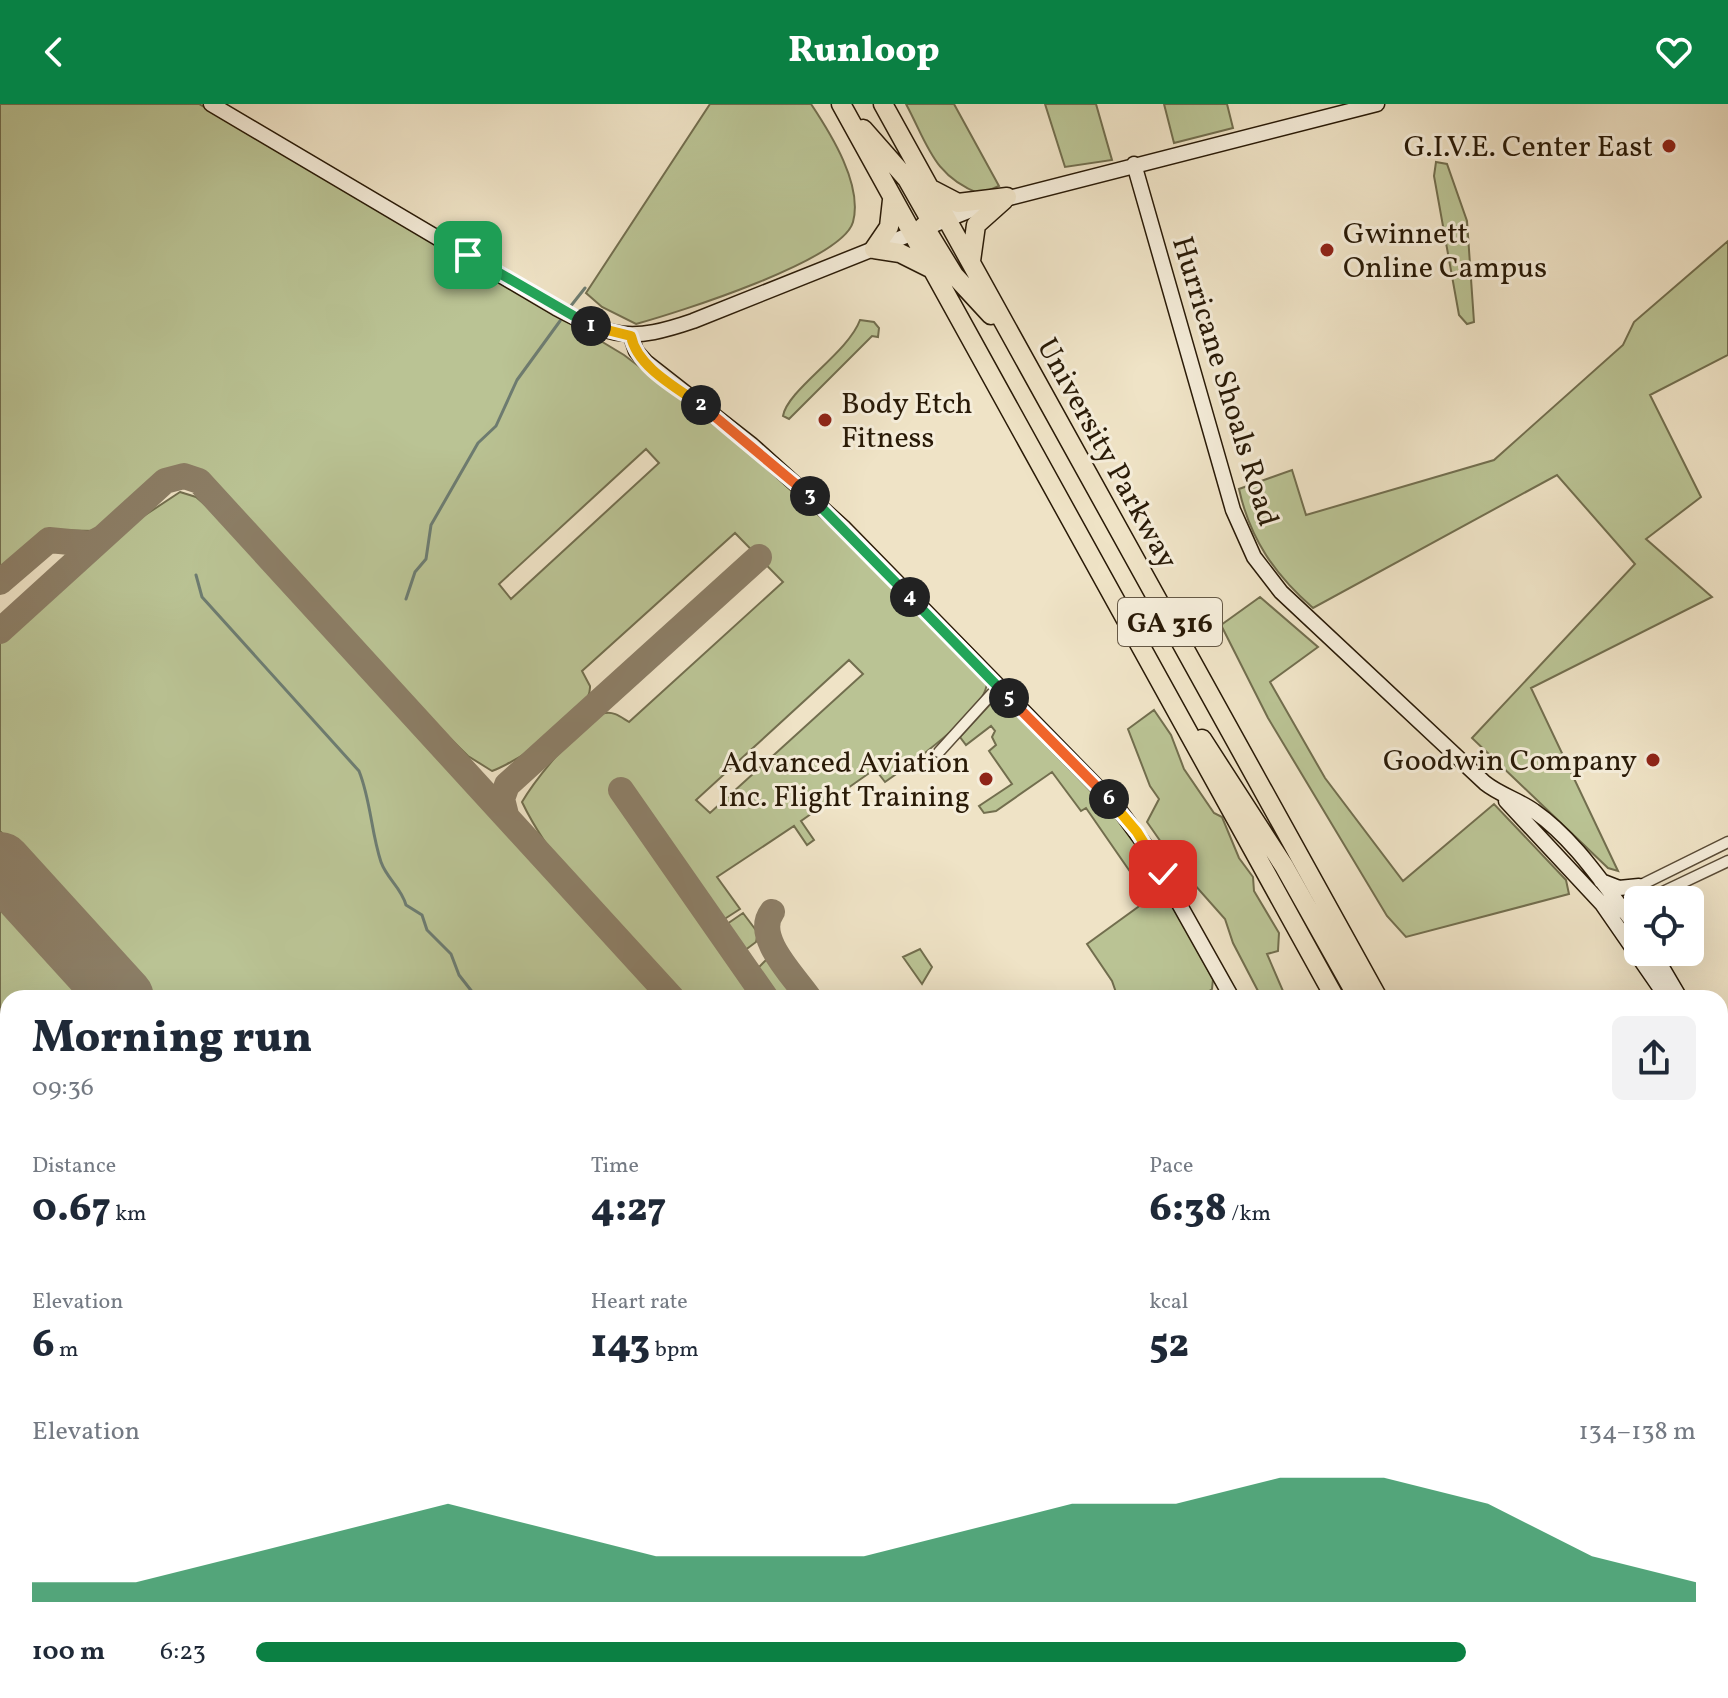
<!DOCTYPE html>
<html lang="en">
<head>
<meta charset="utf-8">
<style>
	:root { --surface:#fff; --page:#f2f2f3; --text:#1f2937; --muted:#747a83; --accent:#0b8043 }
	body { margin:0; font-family:Vollkorn,serif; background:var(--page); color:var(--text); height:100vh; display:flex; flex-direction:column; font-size:30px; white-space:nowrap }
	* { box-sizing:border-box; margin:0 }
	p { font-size:26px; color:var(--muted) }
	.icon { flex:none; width:44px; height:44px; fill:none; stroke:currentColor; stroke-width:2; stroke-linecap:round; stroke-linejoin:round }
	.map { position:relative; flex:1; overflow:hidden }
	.sheet { position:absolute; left:0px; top:886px; width:1728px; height:708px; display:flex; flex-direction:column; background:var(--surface); border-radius:24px 24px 0 0; box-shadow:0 8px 32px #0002 }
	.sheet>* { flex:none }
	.fabs { position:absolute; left:1624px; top:782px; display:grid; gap:16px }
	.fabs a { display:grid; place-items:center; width:80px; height:80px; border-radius:12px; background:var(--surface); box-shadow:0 8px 32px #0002; font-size:40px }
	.pin { position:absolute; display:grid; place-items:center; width:68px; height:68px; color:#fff; margin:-34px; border-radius:16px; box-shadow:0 4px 12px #0006 }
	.km { position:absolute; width:40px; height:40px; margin:-20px; border-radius:50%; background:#222; color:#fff; font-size:22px; line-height:40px; text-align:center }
	.round { display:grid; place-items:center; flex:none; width:84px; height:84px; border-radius:12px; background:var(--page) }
	.overview { display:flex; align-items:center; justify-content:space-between; height:136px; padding:0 32px }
	h1 { font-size:44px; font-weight:800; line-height:60px }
	.stats { display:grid; grid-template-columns:repeat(3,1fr); gap:12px; height:136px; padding:8px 32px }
	.stats div { display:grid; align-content:center }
	.stats b { font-size:40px; font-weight:800 }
	.stats small { font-size:22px; font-weight:400 }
	.stats p { font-size:22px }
	.chart { height:224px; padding:16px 32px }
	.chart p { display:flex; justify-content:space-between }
	.chart svg { width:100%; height:144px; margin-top:8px; fill:var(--accent); opacity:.7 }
	ul { padding:0 32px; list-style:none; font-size:26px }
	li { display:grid; grid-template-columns:128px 96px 1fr; align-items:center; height:60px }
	li i { height:20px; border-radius:10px; background:var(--accent) }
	header { display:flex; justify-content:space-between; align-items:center; height:104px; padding:0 32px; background:var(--accent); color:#fff; font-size:36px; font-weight:800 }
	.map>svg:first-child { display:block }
</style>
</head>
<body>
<header><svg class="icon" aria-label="back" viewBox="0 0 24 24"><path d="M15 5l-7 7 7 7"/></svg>Runloop<svg class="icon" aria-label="heart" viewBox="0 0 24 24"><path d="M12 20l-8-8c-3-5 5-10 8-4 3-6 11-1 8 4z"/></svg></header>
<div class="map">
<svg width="1728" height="1594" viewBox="0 0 1728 1594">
	<rect width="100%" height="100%" fill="#efe3c6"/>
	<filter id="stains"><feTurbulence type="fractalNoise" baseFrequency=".0025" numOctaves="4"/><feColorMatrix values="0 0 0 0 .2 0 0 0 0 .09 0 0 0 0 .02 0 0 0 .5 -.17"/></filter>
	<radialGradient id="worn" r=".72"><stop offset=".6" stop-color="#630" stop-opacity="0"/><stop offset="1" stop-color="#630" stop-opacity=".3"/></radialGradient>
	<path fill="#bac394" stroke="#726e4e" stroke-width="2" fill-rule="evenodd" d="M 0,0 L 199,0 L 428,133 L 624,251 L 760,354 L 809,397 L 987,579 C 985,608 908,662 885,678 L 875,665 L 801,717 L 814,736 L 807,741 L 794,722 L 717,773 L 740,805 L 723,816 L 630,685 L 613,688 L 723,845 L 736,837 L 727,820 L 743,809 L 758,829 L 756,838 L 732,856 L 757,894 L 683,894 C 628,833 558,773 522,698 C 533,679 585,612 605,609 C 614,607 622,614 629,618 L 783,478 L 735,429 L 582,567 L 590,582 C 592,612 518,657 492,667 L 468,652 L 418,603 L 212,375 C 167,344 129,398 98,427 L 44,426 L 0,466 ZM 646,345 L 659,359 L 511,495 L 499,480 ZM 849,556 L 863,570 L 710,709 L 696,696 Z
		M 710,0 L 811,0 C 831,30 863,81 853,118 C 842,157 676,209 636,220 L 602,203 L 586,189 Z
		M 906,0 L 954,0 L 999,82 L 980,90 C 933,72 928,41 906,0 Z
		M 1045,0 L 1096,0 L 1112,56 L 1065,63 Z
		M 1164,0 L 1227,0 L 1233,24 L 1174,39 Z
		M 1436,58 L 1447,60 L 1467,117 L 1474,218 L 1467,220 L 1459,211 L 1434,72 Z
		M 1728,137 L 1728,251 L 1650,291 L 1701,393 L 1646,435 L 1712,493 L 1531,584 L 1618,767 L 1608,764 L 1472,634 L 1635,460 L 1557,371 L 1313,504 C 1275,471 1250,435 1239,385 L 1292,366 L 1306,411 L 1494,356 L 1623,241 L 1634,218 Z
		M 860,216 L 874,218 L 879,224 L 878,233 L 872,232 L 789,315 L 783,312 C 787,286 848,249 860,216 Z
		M 180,388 L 196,393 L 246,436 L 662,894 L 152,894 L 0,727 L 0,537 L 124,425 Z
		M 1260,493 L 1318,543 L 1270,578 L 1325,674 L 1403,777 L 1494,700 L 1566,776 L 1569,790 L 1406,833 L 1387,812 L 1268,614 L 1221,521 Z
		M 994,596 L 1008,600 L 1117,711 L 1146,753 L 1213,875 L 1212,885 L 1203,892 L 1118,894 L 1112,877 L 1087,840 L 1149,795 L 1086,704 L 1081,707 L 1052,668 L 996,707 L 984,709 L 979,702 L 1012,680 L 989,647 L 996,641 L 992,633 L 995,627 L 991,622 L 966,641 L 960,633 Z
		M 1154,606 L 1171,631 L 1184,665 L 1214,709 L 1222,713 L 1239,754 L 1253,773 L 1254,787 L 1279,829 L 1278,847 L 1267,850 L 1286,894 L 1257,894 L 1258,887 L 1233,839 L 1225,815 L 1177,761 L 1147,718 L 1159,695 L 1150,682 L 1128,625 Z
		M 0,791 L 94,894 L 8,894 L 8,1012 L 0,1003 Z
		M 920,845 L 932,863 L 922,880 L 903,853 Z
		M 767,855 L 775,856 L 803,894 L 778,894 L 757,865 Z
		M 0,1030 L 8,1039 L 8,1090 L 0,1081 Z
		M 1720,1039 L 1728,1059 L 1728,1221 L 1720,1225 Z
		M 1720,1396 L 1728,1410 L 1728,1505 L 1720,1489 Z
		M 530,1586 L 723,1586 L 730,1594 L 538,1594 Z
		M 782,1586 L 931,1586 L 922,1594 L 789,1594 Z
		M 960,1586 L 1013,1586 L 1008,1594 L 950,1594 Z
		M 1078,1586 L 1232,1586 L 1237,1594 L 1082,1594 Z
		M 1399,1586 L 1683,1586 L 1687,1594 L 1404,1594 Z"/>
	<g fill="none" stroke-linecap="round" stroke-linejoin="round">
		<path stroke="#6d7c71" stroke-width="3" d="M 570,203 L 585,184
			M 196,471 L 202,493 L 359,667 C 371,697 371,728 381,758 C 387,775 401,783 406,801 L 422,811 L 427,826 L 451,850 L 459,871 L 477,894
			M 406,495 L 415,468 L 426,455 L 431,421 L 478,339 L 496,322 L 517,276 L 560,217"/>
		<path stroke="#8c7e66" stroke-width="26" d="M 0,478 L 49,436 L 91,440 L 102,434
			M 0,527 L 165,377 L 184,372 L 199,377 L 672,894
			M 621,686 L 766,894
			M 506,711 L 502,695 L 507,681 L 759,453
			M 772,808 C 753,833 795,873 809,894
			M 0,1017 L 8,1026
			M 518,1586 L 526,1594
			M 1242,1586 L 1248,1594
			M 418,1594 L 426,1590 L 436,1594
			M 482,1594 L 491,1586
			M 937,1594 L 945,1586
			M 1031,1594 L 1044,1591 L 1058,1594"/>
		<path stroke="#8c7e66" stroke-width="64" d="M 0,760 L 122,894
			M 753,1586 L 760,1594"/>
		<g stroke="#5a4c37" stroke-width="13">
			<path id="street" d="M 939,648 L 998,583
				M 1633,785 L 1728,738
				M 1648,795 L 1728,757
				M 1618,809 L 1638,800
				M 0,1397 L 8,1406
				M 175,1586 L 182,1594"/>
		</g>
		<g stroke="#291a07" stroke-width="17">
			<path id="secondary" d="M 211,0 L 556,204 C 612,234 632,238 693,217 L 981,102
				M 1134,60 L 1233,406 L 1254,453 L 1281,488 L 1485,679 C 1500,691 1519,696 1534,707 C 1577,737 1606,785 1638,825
				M 1001,96 L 1377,0
				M 631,232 L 636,247 L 646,258 L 752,341 L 843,423 L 1118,704 L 1150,748 L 1232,894
				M 1506,697 L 1602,800 L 1667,894
				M 1601,777 L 1619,784 L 1639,782
				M 1649,796 L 1651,794
				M 1653,848 L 1680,894
				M 1720,979 L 1728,998"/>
		</g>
		<g stroke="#291a07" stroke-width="21">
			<path id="highway" d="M 841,0 L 1335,894
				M 883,0 L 1378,894
				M 863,25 L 907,75 L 932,119
				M 933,86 L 958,99 L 1007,93
				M 924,122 L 954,171 L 991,211
				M 874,145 L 900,149 L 930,164
				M 874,145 L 889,123 L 892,96
				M 971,157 L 976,121 L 1004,96
				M 1202,635 L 1284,762 L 1358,894
				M 1720,1531 L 1728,1548
				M 1704,1586 L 1708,1594"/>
		</g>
		<use href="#street" stroke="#f5edda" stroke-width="10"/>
		<use href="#secondary" stroke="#f5edda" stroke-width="14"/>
		<use href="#highway" stroke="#efe3c6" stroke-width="18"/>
		<path stroke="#291a07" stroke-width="3" stroke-dasharray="14 14" stroke-linecap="butt" d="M 0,1462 L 8,1471
			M 115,1586 L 122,1594"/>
	</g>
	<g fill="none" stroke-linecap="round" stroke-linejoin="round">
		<g stroke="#fff" stroke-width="16">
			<path id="split-1" d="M 468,151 L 591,222"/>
		</g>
		<g stroke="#fff" stroke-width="16">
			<path id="split-2" d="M 591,222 L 631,232 C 637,263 677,284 701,301"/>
		</g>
		<g stroke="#fff" stroke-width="16">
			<path id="split-3" d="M 701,301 L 810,392"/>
		</g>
		<g stroke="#fff" stroke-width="16">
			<path id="split-4" d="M 810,392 L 910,493"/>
		</g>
		<g stroke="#fff" stroke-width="16">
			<path id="split-5" d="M 910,493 L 1009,594"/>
		</g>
		<g stroke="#fff" stroke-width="16">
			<path id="split-6" d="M 1009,594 L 1109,695"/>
		</g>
		<g stroke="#fff" stroke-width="16">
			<path id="split-7" d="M 1109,695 L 1137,728 L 1163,770"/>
		</g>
		<use href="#split-1" stroke="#22a559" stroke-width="10"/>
		<use href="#split-2" stroke="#f5b400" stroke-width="10"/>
		<use href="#split-3" stroke="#f0652b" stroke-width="10"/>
		<use href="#split-4" stroke="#22a559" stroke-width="10"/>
		<use href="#split-5" stroke="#22a559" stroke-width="10"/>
		<use href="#split-6" stroke="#f0652b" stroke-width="10"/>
		<use href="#split-7" stroke="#f5b400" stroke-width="10"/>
	</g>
	<g fill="#8f2418" stroke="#f5edda" stroke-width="3">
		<circle cx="1669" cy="42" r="8"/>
		<circle cx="1327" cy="146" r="8"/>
		<circle cx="825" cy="316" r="8"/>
		<circle cx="1653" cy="656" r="8"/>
		<circle cx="986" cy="675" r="8"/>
	</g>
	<g text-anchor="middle" stroke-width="6" stroke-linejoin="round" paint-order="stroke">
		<rect fill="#f5edda" stroke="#665946" stroke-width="2" x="1118" y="494" width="104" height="48" rx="6"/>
		<g font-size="28" font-weight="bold" fill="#291a07">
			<text x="1170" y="528">GA 316</text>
		</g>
		<g font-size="30" fill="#291a07" stroke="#f5edda" text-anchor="end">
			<text x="1653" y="52">G.I.V.E. Center East</text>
			<text x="1343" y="139" text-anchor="start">Gwinnett<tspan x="1343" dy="34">Online Campus</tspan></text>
			<text x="841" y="309" text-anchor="start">Body Etch<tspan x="841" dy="34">Fitness</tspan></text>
			<text x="1637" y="666">Goodwin Company</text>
			<text x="970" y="668">Advanced Aviation<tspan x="970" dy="34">Inc. Flight Training</tspan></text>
		</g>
		<g font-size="30" fill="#291a07" stroke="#f5edda">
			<text transform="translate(1226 277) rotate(73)" y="10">Hurricane Shoals Road</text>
			<text transform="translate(1108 349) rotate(61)" y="10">University Parkway</text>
		</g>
	</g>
	<rect width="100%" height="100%" filter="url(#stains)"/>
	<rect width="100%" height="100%" fill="url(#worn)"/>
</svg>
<div class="fabs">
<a><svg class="icon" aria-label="locate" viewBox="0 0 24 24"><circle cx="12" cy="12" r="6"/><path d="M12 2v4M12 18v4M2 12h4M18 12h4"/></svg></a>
</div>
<div class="pin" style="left:468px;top:151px;background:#1e9e55"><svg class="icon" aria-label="arrive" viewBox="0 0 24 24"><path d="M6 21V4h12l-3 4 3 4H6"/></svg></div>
<div class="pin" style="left:1163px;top:770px;background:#d93025"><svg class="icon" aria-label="check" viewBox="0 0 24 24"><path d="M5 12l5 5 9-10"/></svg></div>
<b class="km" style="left:591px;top:222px">1</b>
<b class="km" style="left:701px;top:301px">2</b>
<b class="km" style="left:810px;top:392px">3</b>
<b class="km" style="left:910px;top:493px">4</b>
<b class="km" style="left:1009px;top:594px">5</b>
<b class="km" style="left:1109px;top:695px">6</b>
<section class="sheet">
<div class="overview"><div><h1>Morning run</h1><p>09:36</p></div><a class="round"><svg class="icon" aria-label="share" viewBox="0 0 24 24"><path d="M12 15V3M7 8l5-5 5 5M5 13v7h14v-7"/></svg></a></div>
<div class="stats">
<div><p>Distance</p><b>0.67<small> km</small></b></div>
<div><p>Time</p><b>4:27</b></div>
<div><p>Pace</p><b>6:38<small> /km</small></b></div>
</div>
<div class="stats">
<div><p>Elevation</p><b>6<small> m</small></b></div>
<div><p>Heart rate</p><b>143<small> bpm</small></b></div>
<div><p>kcal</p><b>52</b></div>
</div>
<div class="chart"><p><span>Elevation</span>134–138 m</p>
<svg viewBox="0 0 160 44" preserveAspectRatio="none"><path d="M0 44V38L10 38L20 30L30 22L40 14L50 22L60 30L70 30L80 30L90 22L100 14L110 14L120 6L130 6L140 14L150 30L160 38V44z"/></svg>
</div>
<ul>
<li><b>100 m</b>6:23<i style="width:84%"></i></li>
</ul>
</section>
</div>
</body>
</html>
